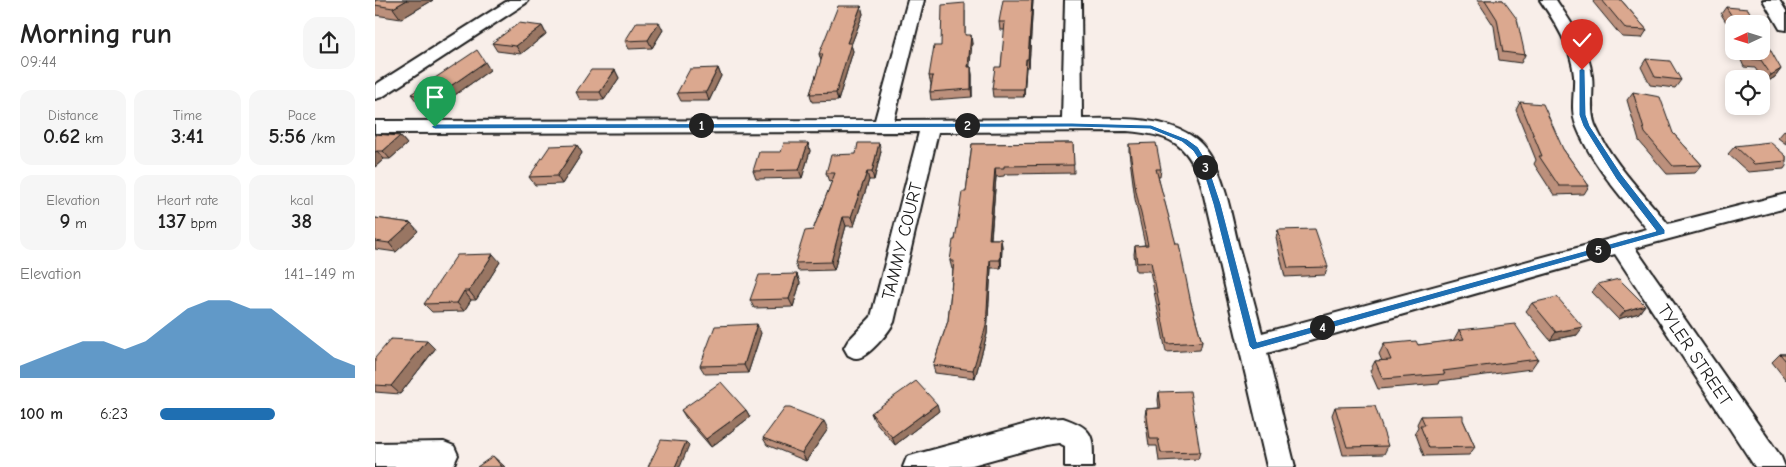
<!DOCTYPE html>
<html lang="en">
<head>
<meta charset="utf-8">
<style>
	:root { --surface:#fff; --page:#f6f6f6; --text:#222; --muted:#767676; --accent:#1f6fb2 }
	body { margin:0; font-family:"Comic Neue",sans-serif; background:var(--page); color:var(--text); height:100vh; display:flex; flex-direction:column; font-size:19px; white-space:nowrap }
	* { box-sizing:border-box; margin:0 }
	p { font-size:16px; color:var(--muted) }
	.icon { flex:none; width:28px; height:28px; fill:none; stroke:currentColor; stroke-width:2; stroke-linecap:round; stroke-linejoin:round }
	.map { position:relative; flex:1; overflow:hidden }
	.drawer { display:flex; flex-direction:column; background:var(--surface); width:375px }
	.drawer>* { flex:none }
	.needle { width:32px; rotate:266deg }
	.fabs { position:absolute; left:1350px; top:15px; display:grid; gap:10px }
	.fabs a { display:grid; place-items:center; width:45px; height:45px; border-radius:10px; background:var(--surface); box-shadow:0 2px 8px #0003; font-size:25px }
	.pin { position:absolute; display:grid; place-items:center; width:42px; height:42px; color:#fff; margin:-51px -21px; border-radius:50% 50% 50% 0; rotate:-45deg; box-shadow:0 0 5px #0007 }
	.pin .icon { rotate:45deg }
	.km { position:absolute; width:25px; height:25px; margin:-12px; border-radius:50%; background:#222; color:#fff; font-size:14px; line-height:25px; text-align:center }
	.round { display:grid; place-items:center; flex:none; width:52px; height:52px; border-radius:15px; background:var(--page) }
	.summary { display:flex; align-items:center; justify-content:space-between; height:85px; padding:0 20px }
	h1 { font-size:28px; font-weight:700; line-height:38px }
	.figures { display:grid; grid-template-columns:repeat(3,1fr); gap:8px; height:85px; padding:5px 20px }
	.figures div { display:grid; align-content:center; border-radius:12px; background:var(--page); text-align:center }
	.figures b { font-size:21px; font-weight:700 }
	.figures small { font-size:14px; font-weight:400 }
	.figures p { font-size:14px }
	.chart { height:140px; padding:10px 20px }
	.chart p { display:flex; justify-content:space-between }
	.chart svg { width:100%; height:90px; margin-top:5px; fill:var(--accent); opacity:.7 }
	ul { padding:0 20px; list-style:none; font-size:16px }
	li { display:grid; grid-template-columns:80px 60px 1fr; align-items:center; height:38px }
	li i { height:12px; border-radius:6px; background:var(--accent) }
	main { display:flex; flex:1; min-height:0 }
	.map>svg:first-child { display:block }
</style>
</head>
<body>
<main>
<section class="drawer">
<div class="summary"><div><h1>Morning run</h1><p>09:44</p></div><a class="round"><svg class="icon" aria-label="share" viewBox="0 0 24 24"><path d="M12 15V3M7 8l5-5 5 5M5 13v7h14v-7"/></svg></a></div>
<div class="figures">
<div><p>Distance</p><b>0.62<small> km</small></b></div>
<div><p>Time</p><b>3:41</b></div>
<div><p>Pace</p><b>5:56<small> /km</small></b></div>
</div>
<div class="figures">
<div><p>Elevation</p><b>9<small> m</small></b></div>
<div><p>Heart rate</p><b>137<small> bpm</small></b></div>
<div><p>kcal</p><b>38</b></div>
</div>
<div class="chart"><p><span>Elevation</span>141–149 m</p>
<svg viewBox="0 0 160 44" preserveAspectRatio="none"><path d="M0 44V38L10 34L20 30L30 26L40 26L50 30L60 26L70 18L80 10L90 6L100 6L110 10L120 10L130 18L140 26L150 34L160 38V44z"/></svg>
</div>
<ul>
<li><b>100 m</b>6:23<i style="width:59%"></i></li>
</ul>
</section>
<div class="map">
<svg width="1411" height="467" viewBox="0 0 1411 467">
	<rect width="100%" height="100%" fill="#f8eee9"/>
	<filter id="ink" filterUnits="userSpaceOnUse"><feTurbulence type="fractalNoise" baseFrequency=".02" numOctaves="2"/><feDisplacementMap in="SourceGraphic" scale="10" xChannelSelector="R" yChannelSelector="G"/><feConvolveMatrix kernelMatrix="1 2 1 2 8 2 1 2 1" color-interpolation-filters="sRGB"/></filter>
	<g filter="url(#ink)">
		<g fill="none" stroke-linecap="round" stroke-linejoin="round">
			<g stroke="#1c1c1c" stroke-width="4">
				<path id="minor" d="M 134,0 L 153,0 L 151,3 L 7,97 L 0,99 L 0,85 Z
					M 533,0 L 549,0 L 519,120 L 687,119 L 690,0 L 706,0 L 707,119 C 742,119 784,116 815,135 C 848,154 855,214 864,248 C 872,276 880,305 887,333 L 1272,229 C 1247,197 1216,164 1201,125 C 1195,109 1200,92 1199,76 C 1197,48 1180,22 1165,0 L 1181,0 C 1196,22 1214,48 1217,76 C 1219,92 1214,109 1220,125 C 1236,162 1268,193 1293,224 L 1411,194 L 1411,208 L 1260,248 L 1406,457 L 1410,467 L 1380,467 L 1240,254 L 892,353 L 920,467 L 892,467 L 826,183 C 812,141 794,135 752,131 L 563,132 L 519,322 C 514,332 492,359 481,358 C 478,358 476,356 473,355 L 469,348 L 473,341 L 496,317 L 544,132 L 0,133 L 0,121 L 500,120 Z
					M 1388,0 L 1404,0 L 1411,11 L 1411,30 L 1405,29 Z
					M 688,418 C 720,429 718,436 718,467 L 690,467 L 690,446 L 684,443 L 670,445 L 590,467 L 528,467 L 532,457 L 542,454 L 670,419 Z
					M 69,442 L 79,446 L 83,455 L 79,464 L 72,467 L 0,467 L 0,443 Z"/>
			</g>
			<use href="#minor" fill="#fff" fill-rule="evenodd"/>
		</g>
		<path fill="#bc907b" stroke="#1c1c1c" d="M 0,0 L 58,0 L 26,19 L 0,15 Z
			M 658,0 L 654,67 L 651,67 L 649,97 L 618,97 L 617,89 L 626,67 L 630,30 L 625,30 L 624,22 Z
			M 1102,0 L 1128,0 L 1150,55 L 1146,63 L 1124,60 L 1119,26 Z
			M 1219,0 L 1246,0 L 1272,30 L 1267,38 L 1247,37 L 1218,2 Z
			M 486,6 L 488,14 L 476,45 L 478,51 L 463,101 L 437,102 L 435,94 L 446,61 L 444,54 Z
			M 1351,7 L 1381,24 L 1359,24 L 1359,35 L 1346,14 Z
			M 590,11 L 590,35 L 597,43 L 594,67 L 596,67 L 597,75 L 597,97 L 556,100 L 555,92 L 556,84 L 554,76 L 566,46 Z
			M 167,26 L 171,34 L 146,54 L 122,51 L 117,43 Z
			M 288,30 L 277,48 L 254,49 L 250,41 Z
			M 1362,51 L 1386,51 L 1406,69 L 1400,77 L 1390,83 L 1380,68 L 1369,67 Z
			M 1271,59 L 1306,80 L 1300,88 L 1275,85 L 1266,67 Z
			M 343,68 L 346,76 L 334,101 L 306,101 L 302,93 Z
			M 115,70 L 63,107 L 42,102 L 36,94 Z
			M 240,70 L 244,78 L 229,100 L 205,100 L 201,92 Z
			M 1258,92 L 1298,133 L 1327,165 L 1320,173 L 1292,174 L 1264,141 L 1252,100 Z
			M 1145,102 L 1188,149 L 1214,186 L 1209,194 L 1179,195 L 1159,164 L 1161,160 L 1141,110 Z
			M 1410,130 L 1411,130 L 1411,144 L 1403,138 Z
			M 0,134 L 25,136 L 32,144 L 15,159 L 9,159 L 0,167 Z
			M 433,143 L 435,151 L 427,178 L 381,179 L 378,171 L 406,152 Z
			M 698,143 L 699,173 L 630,174 L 629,176 L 621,177 L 616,239 L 626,239 L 627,247 L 626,268 L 616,268 L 612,334 L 600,378 L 560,373 L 558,365 L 573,321 L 578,269 L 577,269 L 575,261 L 591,192 L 597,144 Z
			M 754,144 L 786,169 L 785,177 L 783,177 L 816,303 L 827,342 L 825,350 L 791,352 L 775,271 L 761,271 L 759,254 L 760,246 L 770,245 L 760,199 L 754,152 Z
			M 202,145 L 207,153 L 187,184 L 160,185 L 154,177 Z
			M 1360,146 L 1411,156 L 1411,166 L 1409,169 L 1373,172 L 1353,154 Z
			M 506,151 L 499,180 L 494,180 L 479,226 L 471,226 L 459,270 L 423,271 L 420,263 L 438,230 L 457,181 L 454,182 L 451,173 L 481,154 Z
			M 0,218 L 36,223 L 43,231 L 21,252 L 0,249 Z
			M 903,230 L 953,267 L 950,275 L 910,277 L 901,238 Z
			M 125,262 L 101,300 L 96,300 L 89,311 L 57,312 L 49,304 Z
			M 422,274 L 425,283 L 418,307 L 379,308 L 375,300 Z
			M 1223,284 L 1270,305 L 1264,313 L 1243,319 L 1217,292 Z
			M 1157,303 L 1202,335 L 1175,340 L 1151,311 Z
			M 1084,330 L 1163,359 L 1156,369 L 1065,381 L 1064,384 L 1003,389 L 995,371 L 1000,361 L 1007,361 L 1004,354 L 1009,344 L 1043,345 L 1078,341 Z
			M 386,333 L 373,373 L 330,374 L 325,366 Z
			M 60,349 L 25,394 L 0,392 L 0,358 Z
			M 1405,354 L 1411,354 L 1411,380 L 1397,362 Z
			M 784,392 L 825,452 L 823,459 L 784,461 L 782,446 L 774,446 L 770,416 L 771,409 L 784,408 L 783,400 Z
			M 960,407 L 1013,446 L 1009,454 L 968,455 L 957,415 Z
			M 306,410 L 371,410 L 375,417 L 336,447 L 311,418 Z
			M 564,411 L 520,445 L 499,420 L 496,413 Z
			M 1046,416 L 1088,420 L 1100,447 L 1094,455 L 1049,456 L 1040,432 L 1043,427 L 1042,424 Z
			M 453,429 L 431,461 L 392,445 L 388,438 Z"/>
		<path fill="#997664" stroke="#1c1c1c" d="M 32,0 L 58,0 L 26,19 L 18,8 Z
			M 657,0 L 658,0 L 654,67 L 653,59 Z
			M 486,6 L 488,14 L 476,45 L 478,51 L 463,101 L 461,93 L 472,43 Z
			M 284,22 L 288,30 L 277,48 L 273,40 Z
			M 167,26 L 171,34 L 146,54 L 141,46 Z
			M 596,35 L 597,43 L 594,75 L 593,67 Z
			M 651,59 L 651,67 L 649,97 L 649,89 Z
			M 110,62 L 115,70 L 63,107 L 57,99 Z
			M 596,67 L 597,75 L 597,97 L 596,89 Z
			M 343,68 L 346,76 L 334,101 L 331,92 Z
			M 1406,69 L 1400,77 L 1390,83 L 1396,75 Z
			M 240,70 L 244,78 L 229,100 L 225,92 Z
			M 25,136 L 32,144 L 15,159 L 8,151 Z
			M 433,143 L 435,151 L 427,178 L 424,170 Z
			M 504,143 L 506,151 L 499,180 L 497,172 Z
			M 202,145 L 207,153 L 187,184 L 182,176 Z
			M 2,151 L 9,159 L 0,167 L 0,152 Z
			M 620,168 L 621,177 L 615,247 L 614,239 Z
			M 492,172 L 494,180 L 479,226 L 476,217 Z
			M 468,217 L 471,226 L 459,270 L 456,262 Z
			M 36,223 L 43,231 L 21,252 L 14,243 Z
			M 626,239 L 627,247 L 626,268 L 625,260 Z
			M 118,254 L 125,262 L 101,300 L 94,291 Z
			M 615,260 L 616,268 L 612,334 L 600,378 L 598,370 Z
			M 422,274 L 425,283 L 418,307 L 414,299 Z
			M 89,291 L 96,300 L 89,311 L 82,303 Z
			M 1270,305 L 1264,313 L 1243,319 L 1250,311 Z
			M 382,324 L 386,333 L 373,373 L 369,365 Z
			M 1208,327 L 1202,335 L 1175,340 L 1181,332 Z
			M 52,341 L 60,349 L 25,394 L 16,386 Z
			M 562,404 L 564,411 L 520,445 L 517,437 Z
			M 371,410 L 375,417 L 336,447 L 331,439 Z
			M 449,421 L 453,429 L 431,461 L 427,453 Z
			M 311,442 L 314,445 L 305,467 L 300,467 Z
			M 118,456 L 129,466 L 130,467 L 127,467 Z"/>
		<path fill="#dba88f" stroke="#1c1c1c" d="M 0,0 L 32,0 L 18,8 L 0,5 Z
			M 628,0 L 657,0 L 653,59 L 651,59 L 649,89 L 617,89 L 620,67 L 626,67 L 630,22 L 624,22 Z
			M 1110,0 L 1128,0 L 1142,19 L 1150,55 L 1128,52 L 1122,19 Z
			M 1227,0 L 1246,0 L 1272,30 L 1251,29 Z
			M 590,3 L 590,35 L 596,35 L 593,67 L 596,67 L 596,89 L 555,92 L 558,76 L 554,76 L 559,46 L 566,46 L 567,5 Z
			M 463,6 L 486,6 L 472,43 L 476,43 L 461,93 L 435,94 L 448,54 L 444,54 Z
			M 1351,7 L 1373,9 L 1381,24 L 1362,24 Z
			M 262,22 L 284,22 L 273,40 L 250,41 Z
			M 144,23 L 167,26 L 141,46 L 117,43 Z
			M 1386,33 L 1406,69 L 1396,75 L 1386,60 L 1375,59 L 1371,51 L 1386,51 Z
			M 102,50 L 110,62 L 57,99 L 36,94 Z
			M 1271,59 L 1295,61 L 1306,80 L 1280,77 Z
			M 343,68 L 331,92 L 302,93 L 315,69 Z
			M 216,70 L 240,70 L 225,92 L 201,92 Z
			M 1258,92 L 1285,97 L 1298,133 L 1327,165 L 1298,166 L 1270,133 Z
			M 1145,102 L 1168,104 L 1188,149 L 1214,186 L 1184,186 L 1164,156 L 1167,156 Z
			M 0,134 L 25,136 L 8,151 L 2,151 L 0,152 Z
			M 1395,142 L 1411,156 L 1411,161 L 1379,164 L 1360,146 Z
			M 409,143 L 433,143 L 424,170 L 378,171 L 384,152 L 406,152 Z
			M 483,143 L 504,143 L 497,172 L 492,172 L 476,217 L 468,217 L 456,262 L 420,263 L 430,231 L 438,230 L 460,173 L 451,173 L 456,155 L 481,154 Z
			M 698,143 L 699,165 L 629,166 L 629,168 L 620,168 L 614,239 L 626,239 L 625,260 L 615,260 L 611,326 L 598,370 L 558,365 L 573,321 L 579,261 L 575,261 L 578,240 L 580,240 L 587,192 L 591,192 L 597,144 Z
			M 781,143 L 786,169 L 781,169 L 801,244 L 804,244 L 816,303 L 827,342 L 792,344 L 776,262 L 762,263 L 760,246 L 773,245 L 761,191 L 754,144 Z
			M 202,145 L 182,176 L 154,177 L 175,146 Z
			M 0,218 L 36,223 L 14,243 L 0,241 Z
			M 940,229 L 953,267 L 913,268 L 903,230 Z
			M 118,254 L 94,291 L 89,291 L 82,303 L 49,304 L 82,255 Z
			M 422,274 L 414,299 L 375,300 L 384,275 Z
			M 1244,279 L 1270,305 L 1250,311 L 1223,284 Z
			M 1182,297 L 1208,327 L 1181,332 L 1157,303 Z
			M 382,324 L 369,365 L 325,366 L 340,326 Z
			M 1140,324 L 1163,359 L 1068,371 L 1070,374 L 1008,379 L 1000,361 L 1016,360 L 1009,344 L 1041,341 L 1043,345 L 1089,339 L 1084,330 Z
			M 16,339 L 52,341 L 16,386 L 0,385 L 0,358 Z
			M 1405,354 L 1411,354 L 1411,361 Z
			M 541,381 L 562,404 L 517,437 L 496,413 Z
			M 346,382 L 371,410 L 331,439 L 306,410 Z
			M 815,391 L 825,452 L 786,453 L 783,439 L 775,439 L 771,409 L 786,408 L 784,392 Z
			M 1000,406 L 1013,446 L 972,447 L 960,407 Z
			M 410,408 L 415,408 L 449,421 L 427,453 L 388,438 Z
			M 1088,415 L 1088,420 L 1100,447 L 1054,448 L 1045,425 L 1050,425 L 1046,416 Z
			M 286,440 L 311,442 L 300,467 L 273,467 Z
			M 118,456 L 127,467 L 102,467 Z
			M 614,465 L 614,467 L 575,467 Z"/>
	</g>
	<path fill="#1f6fb2" stroke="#fff" d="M 1207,68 L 1210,70 L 1211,115 L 1215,126 L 1247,175 L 1290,230 L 1290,234 L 878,350 L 874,346 L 838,204 L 825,162 L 818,151 L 807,142 L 775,129 L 697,127 L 60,129 L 56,127 L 60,124 L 697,123 L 776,125 L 812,139 L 823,147 L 832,162 L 846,204 L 882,342 L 1281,231 L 1241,179 L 1208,126 L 1204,115 L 1204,70 Z"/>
	<g text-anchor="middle" stroke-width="4" stroke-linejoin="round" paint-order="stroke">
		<g font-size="18" fill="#1c1c1c" stroke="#fff">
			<text transform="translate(527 241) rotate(-76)" y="6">TAMMY COURT</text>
			<text transform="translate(1320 355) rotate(56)" y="6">TYLER STREET</text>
		</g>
	</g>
</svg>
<div class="fabs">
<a><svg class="needle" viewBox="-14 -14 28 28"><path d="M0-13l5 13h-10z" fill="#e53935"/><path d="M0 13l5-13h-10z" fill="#767676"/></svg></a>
<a><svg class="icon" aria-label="locate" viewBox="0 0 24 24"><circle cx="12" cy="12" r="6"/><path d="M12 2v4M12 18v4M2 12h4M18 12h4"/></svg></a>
</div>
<div class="pin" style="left:60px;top:127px;background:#1e9e55"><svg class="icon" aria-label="arrive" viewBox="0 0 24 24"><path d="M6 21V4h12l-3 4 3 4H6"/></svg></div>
<div class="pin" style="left:1207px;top:70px;background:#d93025"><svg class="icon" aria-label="check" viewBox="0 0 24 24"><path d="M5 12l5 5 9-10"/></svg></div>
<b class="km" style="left:326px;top:125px">1</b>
<b class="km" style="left:592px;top:125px">2</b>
<b class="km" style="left:830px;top:167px">3</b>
<b class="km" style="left:947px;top:327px">4</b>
<b class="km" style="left:1223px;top:250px">5</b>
</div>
</main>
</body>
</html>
